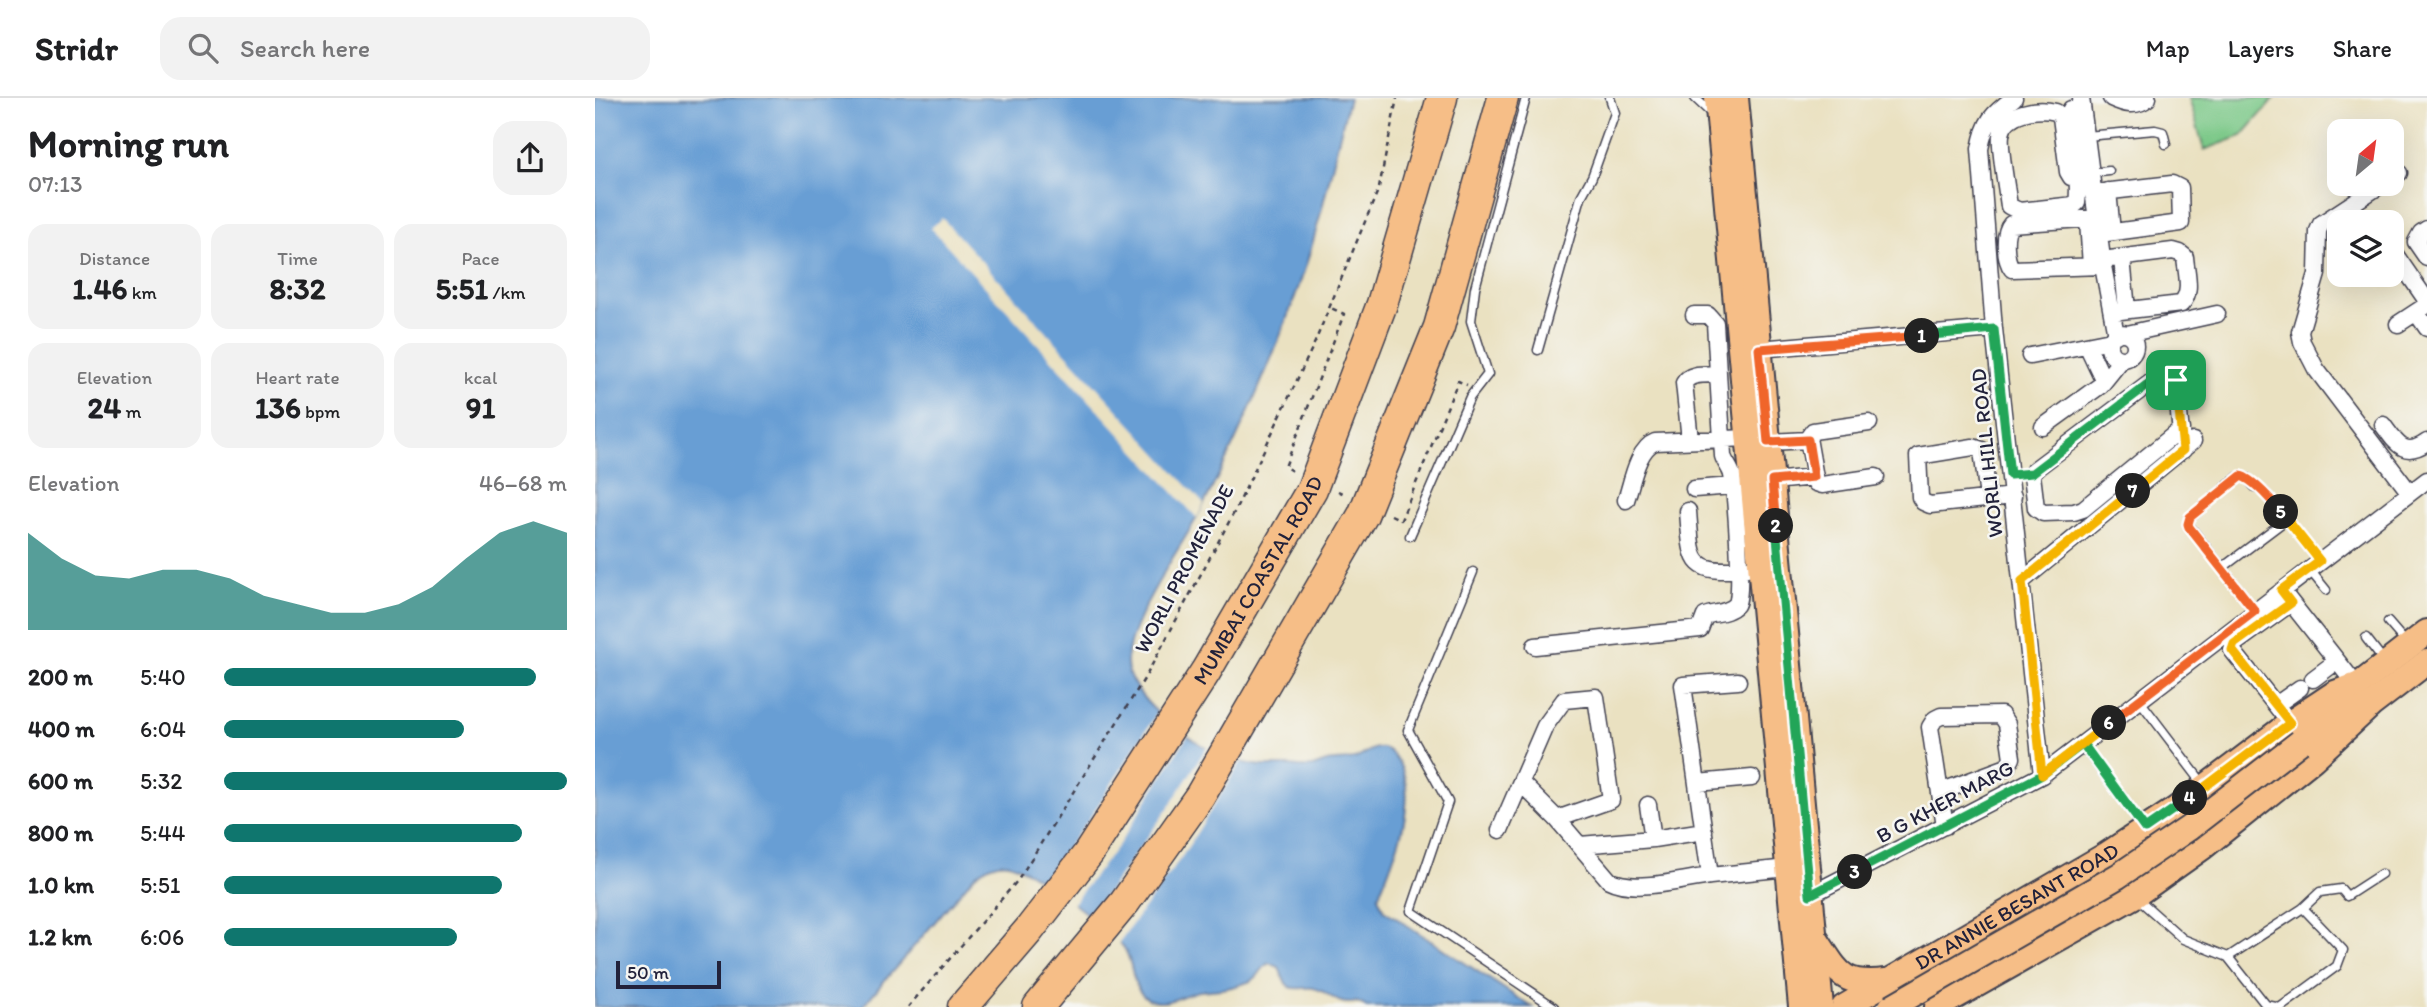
<!DOCTYPE html>
<html lang="en">
<head>
<meta charset="utf-8">
<style>
	:root { --surface:#fff; --page:#f2f2f2; --text:#202124; --muted:#757577; --line:#e0e0e0; --accent:#0f766e }
	body { margin:0; font-family:Itim,sans-serif; background:var(--page); color:var(--text); height:100vh; display:flex; flex-direction:column; font-size:26px; white-space:nowrap }
	* { box-sizing:border-box; margin:0 }
	p { font-size:23px; color:var(--muted) }
	.icon { flex:none; width:38px; height:38px; fill:none; stroke:currentColor; stroke-width:2; stroke-linecap:round; stroke-linejoin:round }
	.map { position:relative; flex:1; overflow:hidden }
	.drawer { display:flex; flex-direction:column; background:var(--surface); width:595px }
	.drawer>* { flex:none }
	.needle { width:46px; rotate:29deg }
	.buttons { position:absolute; left:1732px; top:21px; display:grid; gap:14px }
	.buttons a { display:grid; place-items:center; width:77px; height:77px; border-radius:14px; background:var(--surface); box-shadow:0 7px 28px #0002; font-size:35px }
	.scale { position:absolute; left:21px; bottom:18px; width:105px; box-sizing:border-box; padding-left:7px; border:4px solid #22223b; border-top:0; font-size:19px; line-height:24px; white-space:nowrap; color:#22223b; -webkit-text-stroke:5px #f6f6f2; paint-order:stroke }
	.pin { position:absolute; display:grid; place-items:center; width:60px; height:60px; color:#fff; margin:-30px; border-radius:14px; box-shadow:0 4px 10px #0006 }
	.km { position:absolute; width:35px; height:35px; margin:-18px; border-radius:50%; background:#222; color:#fff; font-size:19px; line-height:35px; text-align:center }
	.round { display:grid; place-items:center; flex:none; width:74px; height:74px; border-radius:21px; background:var(--page) }
	.summary { display:flex; align-items:center; justify-content:space-between; height:119px; padding:0 28px }
	h1 { font-size:38px; font-weight:800; line-height:52px }
	.stats { display:grid; grid-template-columns:repeat(3,1fr); gap:10px; height:119px; padding:7px 28px }
	.stats div { display:grid; align-content:center; border-radius:18px; background:var(--page); text-align:center }
	.stats b { font-size:30px; font-weight:800 }
	.stats small { font-size:19px; font-weight:400 }
	.stats p { font-size:19px }
	.chart { height:196px; padding:14px 28px }
	.chart p { display:flex; justify-content:space-between }
	.chart svg { width:100%; height:126px; margin-top:7px; fill:var(--accent); opacity:.7 }
	ul { padding:0 28px; list-style:none; font-size:23px }
	li { display:grid; grid-template-columns:112px 84px 1fr; align-items:center; height:52px }
	li i { height:18px; border-radius:9px; background:var(--accent) }
	header { display:flex; align-items:center; gap:42px; box-sizing:border-box; height:98px; padding:0 35px; background:var(--surface); border-bottom:2px solid var(--line) }
	header strong { font-size:33px }
	nav { display:flex; gap:38px; margin-inline-start:auto; font-size:24px }
	.search { width:490px; height:63px; background:var(--page); display:flex; align-items:center; gap:18px; box-sizing:border-box; padding:0 24px; border-radius:21px; color:var(--muted); font-size:26px }
	main { display:flex; flex:1; min-height:0 }
	.map>svg:first-child { display:block }
</style>
</head>
<body>
<header>
<strong>Stridr</strong>
<div class="search"><svg class="icon" aria-label="search" viewBox="0 0 24 24"><circle cx="10" cy="10" r="6"/><path d="M15 15l6 6"/></svg>Search here</div>
<nav><a>Map</a><a>Layers</a><a>Share</a></nav>
</header>
<main>
<section class="drawer">
<div class="summary"><div><h1>Morning run</h1><p>07:13</p></div><a class="round"><svg class="icon" aria-label="share" viewBox="0 0 24 24"><path d="M12 15V3M7 8l5-5 5 5M5 13v7h14v-7"/></svg></a></div>
<div class="stats">
<div><p>Distance</p><b>1.46<small> km</small></b></div>
<div><p>Time</p><b>8:32</b></div>
<div><p>Pace</p><b>5:51<small> /km</small></b></div>
</div>
<div class="stats">
<div><p>Elevation</p><b>24<small> m</small></b></div>
<div><p>Heart rate</p><b>136<small> bpm</small></b></div>
<div><p>kcal</p><b>91</b></div>
</div>
<div class="chart"><p><span>Elevation</span>46–68 m</p>
<svg viewBox="0 0 160 44" preserveAspectRatio="none"><path d="M0 44V10L10 19L20 25L30 26L40 23L50 23L60 26L70 32L80 35L90 38L100 38L110 35L120 29L130 19L140 10L150 6L160 10V44z"/></svg>
</div>
<ul>
<li><b>200 m</b>5:40<i style="width:91%"></i></li>
<li><b>400 m</b>6:04<i style="width:70%"></i></li>
<li><b>600 m</b>5:32<i style="width:100%"></i></li>
<li><b>800 m</b>5:44<i style="width:87%"></i></li>
<li><b>1.0 km</b>5:51<i style="width:81%"></i></li>
<li><b>1.2 km</b>6:06<i style="width:68%"></i></li>
</ul>
</section>
<div class="map">
<svg width="1832" height="909" viewBox="0 0 1832 909">
	<rect width="100%" height="100%" fill="#f6f6f2"/>
	<filter id="ink" filterUnits="userSpaceOnUse"><feTurbulence type="fractalNoise" baseFrequency=".0143" numOctaves="2"/><feDisplacementMap in="SourceGraphic" scale="14" xChannelSelector="R" yChannelSelector="G"/><feConvolveMatrix kernelMatrix="1 2 1 2 8 2 1 2 1" color-interpolation-filters="sRGB"/></filter>
	<filter id="wash" filterUnits="userSpaceOnUse"><feTurbulence type="fractalNoise" baseFrequency=".00686" numOctaves="4" result="noise"/><feDisplacementMap in="SourceGraphic" scale="28" xChannelSelector="R" yChannelSelector="G"/><feGaussianBlur stdDeviation="1.57" result="paint"/><feColorMatrix in="noise" values="0 0 0 0 0 0 0 0 0 0 0 0 0 0 0 0 0 1.4 0 .05"/><feComposite in="paint" operator="in"/></filter>
	<g filter="url(#wash)">
		<rect width="100%" height="100%" fill="#eae1c1"/>
		<path fill="#79c786" stroke="#4e7460" stroke-width="2" d="M 1594,0 L 1680,0 L 1647,38 L 1609,52 Z"/>
		<path fill="#679ed4" stroke="#446088" stroke-width="2" d="M 0,0 L 754,0 C 738,62 725,128 704,188 C 675,268 641,347 601,421 C 583,454 520,542 534,576 C 550,615 608,653 647,664 C 662,669 679,668 695,668 C 702,669 710,670 717,669 C 722,668 727,665 732,664 C 742,662 755,664 764,659 C 772,655 779,648 788,650 C 796,652 800,659 804,665 C 825,702 798,763 783,799 L 789,812 L 937,909 L 772,909 L 762,904 C 740,909 737,894 718,890 C 710,889 702,892 695,889 C 688,885 687,876 684,869 L 674,865 C 666,869 665,879 656,883 C 636,891 625,891 605,893 C 590,895 573,908 558,903 C 533,894 541,867 529,850 C 516,832 434,769 413,765 C 400,763 390,769 380,777 L 267,909 L 0,909 Z"/>
		<path fill="#eae1c1" d="M 347,120 L 609,406 L 602,420 L 336,130 Z
			M 564,612 L 595,634 L 525,745 L 475,809 L 445,787 L 496,718 Z
			M 614,646 L 648,661 L 588,757 L 522,847 L 493,822 L 574,709 Z"/>
	</g>
	<g filter="url(#ink)">
		<g fill="none" stroke-linecap="round" stroke-linejoin="round">
			<g stroke="#403f4f" stroke-width="11">
				<path id="lane" d="M 1100,0 L 1116,15
					M 1491,38 L 1560,32 L 1568,34 L 1571,46
					M 1496,75 L 1514,73
					M 943,252 L 986,99 L 997,79 L 1020,15 L 1015,0
					M 815,438 L 875,299 L 893,276 L 876,223 L 880,190 L 931,0
					M 1627,470 L 1692,421
					M 1714,471 L 1731,492
					M 878,474 L 813,632 L 853,704 L 816,813 L 959,909
					M 1660,513 L 1593,426 L 1595,420 L 1643,379 L 1652,380 L 1660,389 L 1669,394 L 1725,463
					M 1793,524 L 1812,546
					M 1771,540 L 1789,563
					M 1545,603 L 1609,687
					M 1487,646 L 1548,728
					M 1542,800 L 1588,841 L 1633,859 L 1708,810 L 1725,794 L 1746,791 L 1752,798 L 1786,776
					M 1633,859 L 1671,907 L 1681,909
					M 1686,909 L 1742,868 L 1748,852 L 1708,810"/>
			</g>
			<g stroke="#403f4f" stroke-width="19">
				<path id="street" d="M 1419,0 C 1397,16 1390,23 1385,51 L 1399,231 L 1447,677
					M 1486,0 L 1508,168 L 1521,237
					M 1516,0 C 1529,6 1541,10 1553,0
					M 1481,79 L 1476,79 L 1473,74 L 1466,19 L 1461,14 C 1443,10 1409,13 1406,37 C 1404,50 1412,92 1414,108 L 1424,113 L 1479,107 L 1482,105 C 1486,79 1476,44 1473,18 L 1476,11 L 1487,9
					M 1797,79 L 1804,75
					M 1787,86 L 1726,126 L 1723,133 L 1722,176 L 1705,234 L 1707,244 L 1721,271 L 1815,395
					M 1513,93 L 1517,134
					M 1499,95 L 1577,86 L 1585,90 L 1586,125 L 1504,136
					M 1502,120 L 1416,126 C 1408,135 1410,162 1417,171 L 1508,168
					M 1493,123 L 1496,168
					M 1832,131 L 1826,135 L 1821,144 L 1832,160
					M 1797,152 L 1832,203
					M 1527,160 L 1532,212
					M 1507,162 L 1578,153 L 1585,155 L 1590,159 C 1591,174 1598,195 1586,206 L 1517,214
					M 1821,214 L 1832,230
					M 1803,226 L 1832,207
					M1514 248a13 13 0 1 1 26 0a13 13 0 1 1-26 0Z
					M 1532,236 L 1622,216
					M 1492,247 L 1509,283
					M 1164,251 L 1399,231
					M 1435,258 L 1516,242
					M 1274,325 L 1218,333 L 1213,340 L 1221,385 L 1227,387 L 1281,379
					M 1788,327 C 1802,346 1809,360 1832,344
					M 1448,329 L 1506,287 L 1527,261
					M 1586,331 L 1488,411 L 1479,414 L 1448,415 L 1441,410 L 1437,377 L 1439,372 L 1567,276 L 1574,276 L 1581,282 C 1583,305 1585,329 1588,352
					M 1095,342 L 1089,285 C 1095,274 1112,277 1123,276
					M 1173,344 L 1213,342
					M 1177,383 L 1219,379
					M 1099,391 L 1138,388
					M 1393,400 L 1387,352 L 1378,349 L 1323,358 L 1325,399 L 1328,404 L 1335,407 L 1418,398
					M 1031,402 C 1037,385 1042,351 1060,344 L 1153,340
					M 1093,413 C 1097,466 1095,476 1152,471
					M 1427,483 L 1598,343
					M 1690,497 L 1761,587
					M 940,548 L 1105,531 L 1110,518 C 1120,514 1132,516 1141,507 C 1149,500 1140,393 1137,377 C 1136,371 1130,365 1128,358 L 1120,225 L 1113,217 L 1099,217
					M 1718,581 L 1742,563
					M 1143,583 L 1088,587 L 1115,778 L 1193,770
					M 1681,607 L 1705,590
					M 1695,625 L 1637,552 L 1639,546 L 1696,505
					M 926,685 L 962,721 L 1014,782 C 1039,795 1087,782 1115,778
					M 1102,685 L 1157,680
					M 1345,694 L 1412,669 L 1417,660 L 1412,626 L 1406,617 L 1346,618 L 1340,621 L 1335,629 L 1350,728
					M 1053,707 L 1058,741
					M 905,732 L 950,628 L 969,602 L 1001,599 L 1016,702 L 962,721
					M 985,747 L 1058,741 L 1109,733
					M 1215,797 L 1447,677 L 1832,382"/>
			</g>
			<g stroke="#403f4f" stroke-width="28">
				<g id="primary">
					<path d="M 1122,0 L 1206,909"/>
					<path d="M 1141,0 L 1226,909"/>
					<path d="M 1705,644 L 1765,586 L 1832,534"/>
					<path d="M 1221,841 C 1244,876 1247,888 1291,883"/>
					<path id="s1" d="M 1249,909 L 1511,757 L 1581,711 L 1695,625 L 1740,595 L 1765,586"/>
					<path d="M 1342,909 L 1539,798 L 1608,749 L 1718,661 L 1776,607 L 1832,564"/>
				</g>
			</g>
			<g stroke="#403f4f" stroke-width="33">
				<g id="highway">
					<path id="s2" d="M 368,909 L 434,832 L 493,756 L 611,573 L 717,391 L 787,206 L 847,0"/>
					<path d="M 443,909 L 530,804 L 605,698 L 768,417 L 844,229 L 908,0"/>
				</g>
			</g>
			<path stroke="#403f4f" stroke-width="2.5" stroke-dasharray="5 5" stroke-linecap="butt" d="M 697,373 L 690,369 L 749,216 L 734,209
				M 743,393 L 749,396
				M 796,417 L 806,422 L 863,283 L 872,287
				M 313,909 L 423,782 L 551,578 L 642,409 L 720,244 L 784,90 L 802,0"/>
			<use href="#lane" stroke="#fff" stroke-width="8"/>
			<use href="#street" stroke="#fff" stroke-width="16"/>
			<use href="#primary" stroke="#f6be87" stroke-width="24"/>
			<use href="#highway" stroke="#f6be87" stroke-width="30"/>
			<g stroke="#403f4f" stroke-width="28" stroke-linecap="butt">
				<path id="primary-bridge" d="M 1296,909 L 1523,778 L 1594,730 L 1705,644"/>
			</g>
			<use href="#primary-bridge" stroke="#f6be87" stroke-width="24"/>
		</g>
	</g>
	<g fill="none" stroke-linecap="round" stroke-linejoin="round" filter="url(#ink)">
		<g stroke="#fff" stroke-width="14">
			<path id="split-1" d="M 1327,238 L 1399,231 L 1415,377 L 1437,375 L 1567,276 L 1578,278 L 1581,282"/>
		</g>
		<g stroke="#fff" stroke-width="14">
			<path id="split-2" d="M 1181,428 L 1177,383 L 1219,379 L 1213,342 L 1173,344 L 1164,251 L 1327,238"/>
		</g>
		<g stroke="#fff" stroke-width="14">
			<path id="split-3" d="M 1181,428 L 1215,797 L 1260,774"/>
		</g>
		<g stroke="#fff" stroke-width="14">
			<path id="split-4" d="M 1260,774 L 1447,677 L 1488,646 L 1550,731 L 1595,700"/>
		</g>
		<g stroke="#fff" stroke-width="14">
			<path id="split-5" d="M 1595,700 L 1695,625 L 1637,552 L 1639,546 L 1696,505 L 1686,492 L 1725,463 L 1686,414"/>
		</g>
		<g stroke="#fff" stroke-width="14">
			<path id="split-6" d="M 1514,625 L 1660,513 L 1594,429 L 1593,426 L 1595,419 L 1646,378 C 1659,382 1677,403 1686,414"/>
		</g>
		<g stroke="#fff" stroke-width="14">
			<path id="split-7" d="M 1514,625 L 1447,677 L 1427,483 L 1538,393"/>
		</g>
		<g stroke="#fff" stroke-width="14">
			<path id="split-8" d="M 1538,393 L 1588,352 L 1581,282"/>
		</g>
		<use href="#split-1" stroke="#22a559" stroke-width="9"/>
		<use href="#split-2" stroke="#f0652b" stroke-width="9"/>
		<use href="#split-3" stroke="#22a559" stroke-width="9"/>
		<use href="#split-4" stroke="#22a559" stroke-width="9"/>
		<use href="#split-5" stroke="#f5b400" stroke-width="9"/>
		<use href="#split-6" stroke="#f0652b" stroke-width="9"/>
		<use href="#split-7" stroke="#f5b400" stroke-width="9"/>
		<use href="#split-8" stroke="#f5b400" stroke-width="9"/>
	</g>
	<g text-anchor="middle" stroke-width="5" stroke-linejoin="round" paint-order="stroke">
		<g font-size="21" fill="#22223b" stroke="#f6f6f2">
			<text transform="translate(1392 355) rotate(-96)" y="7">WORLI HILL ROAD</text>
			<text transform="translate(589 471) rotate(-62)" y="7">WORLI PROMENADE</text>
			<text dy="7" stroke="none"><textPath href="#s2" startOffset="520">MUMBAI COASTAL ROAD</textPath></text>
			<text transform="translate(1350 704) rotate(-28)" y="7">B G KHER MARG</text>
			<text dy="7" stroke="none"><textPath href="#s1" startOffset="200">DR ANNIE BESANT ROAD</textPath></text>
		</g>
	</g>
</svg>
<div class="buttons">
<a><svg class="needle" viewBox="-14 -14 28 28"><path d="M0-13l5 13h-10z" fill="#e53935"/><path d="M0 13l5-13h-10z" fill="#757577"/></svg></a>
<a><svg class="icon" aria-label="layers" viewBox="0 0 24 24"><path d="M12 4l9 5-9 5-9-5zM3 14l9 5 9-5"/></svg></a>
</div>
<div class="scale">50 m</div>
<div class="pin" style="left:1581px;top:282px;background:#1e9e55"><svg class="icon" aria-label="arrive" viewBox="0 0 24 24"><path d="M6 21V4h12l-3 4 3 4H6"/></svg></div>
<b class="km" style="left:1327px;top:238px">1</b>
<b class="km" style="left:1181px;top:428px">2</b>
<b class="km" style="left:1260px;top:774px">3</b>
<b class="km" style="left:1595px;top:700px">4</b>
<b class="km" style="left:1686px;top:414px">5</b>
<b class="km" style="left:1514px;top:625px">6</b>
<b class="km" style="left:1538px;top:393px">7</b>
</div>
</main>
</body>
</html>
